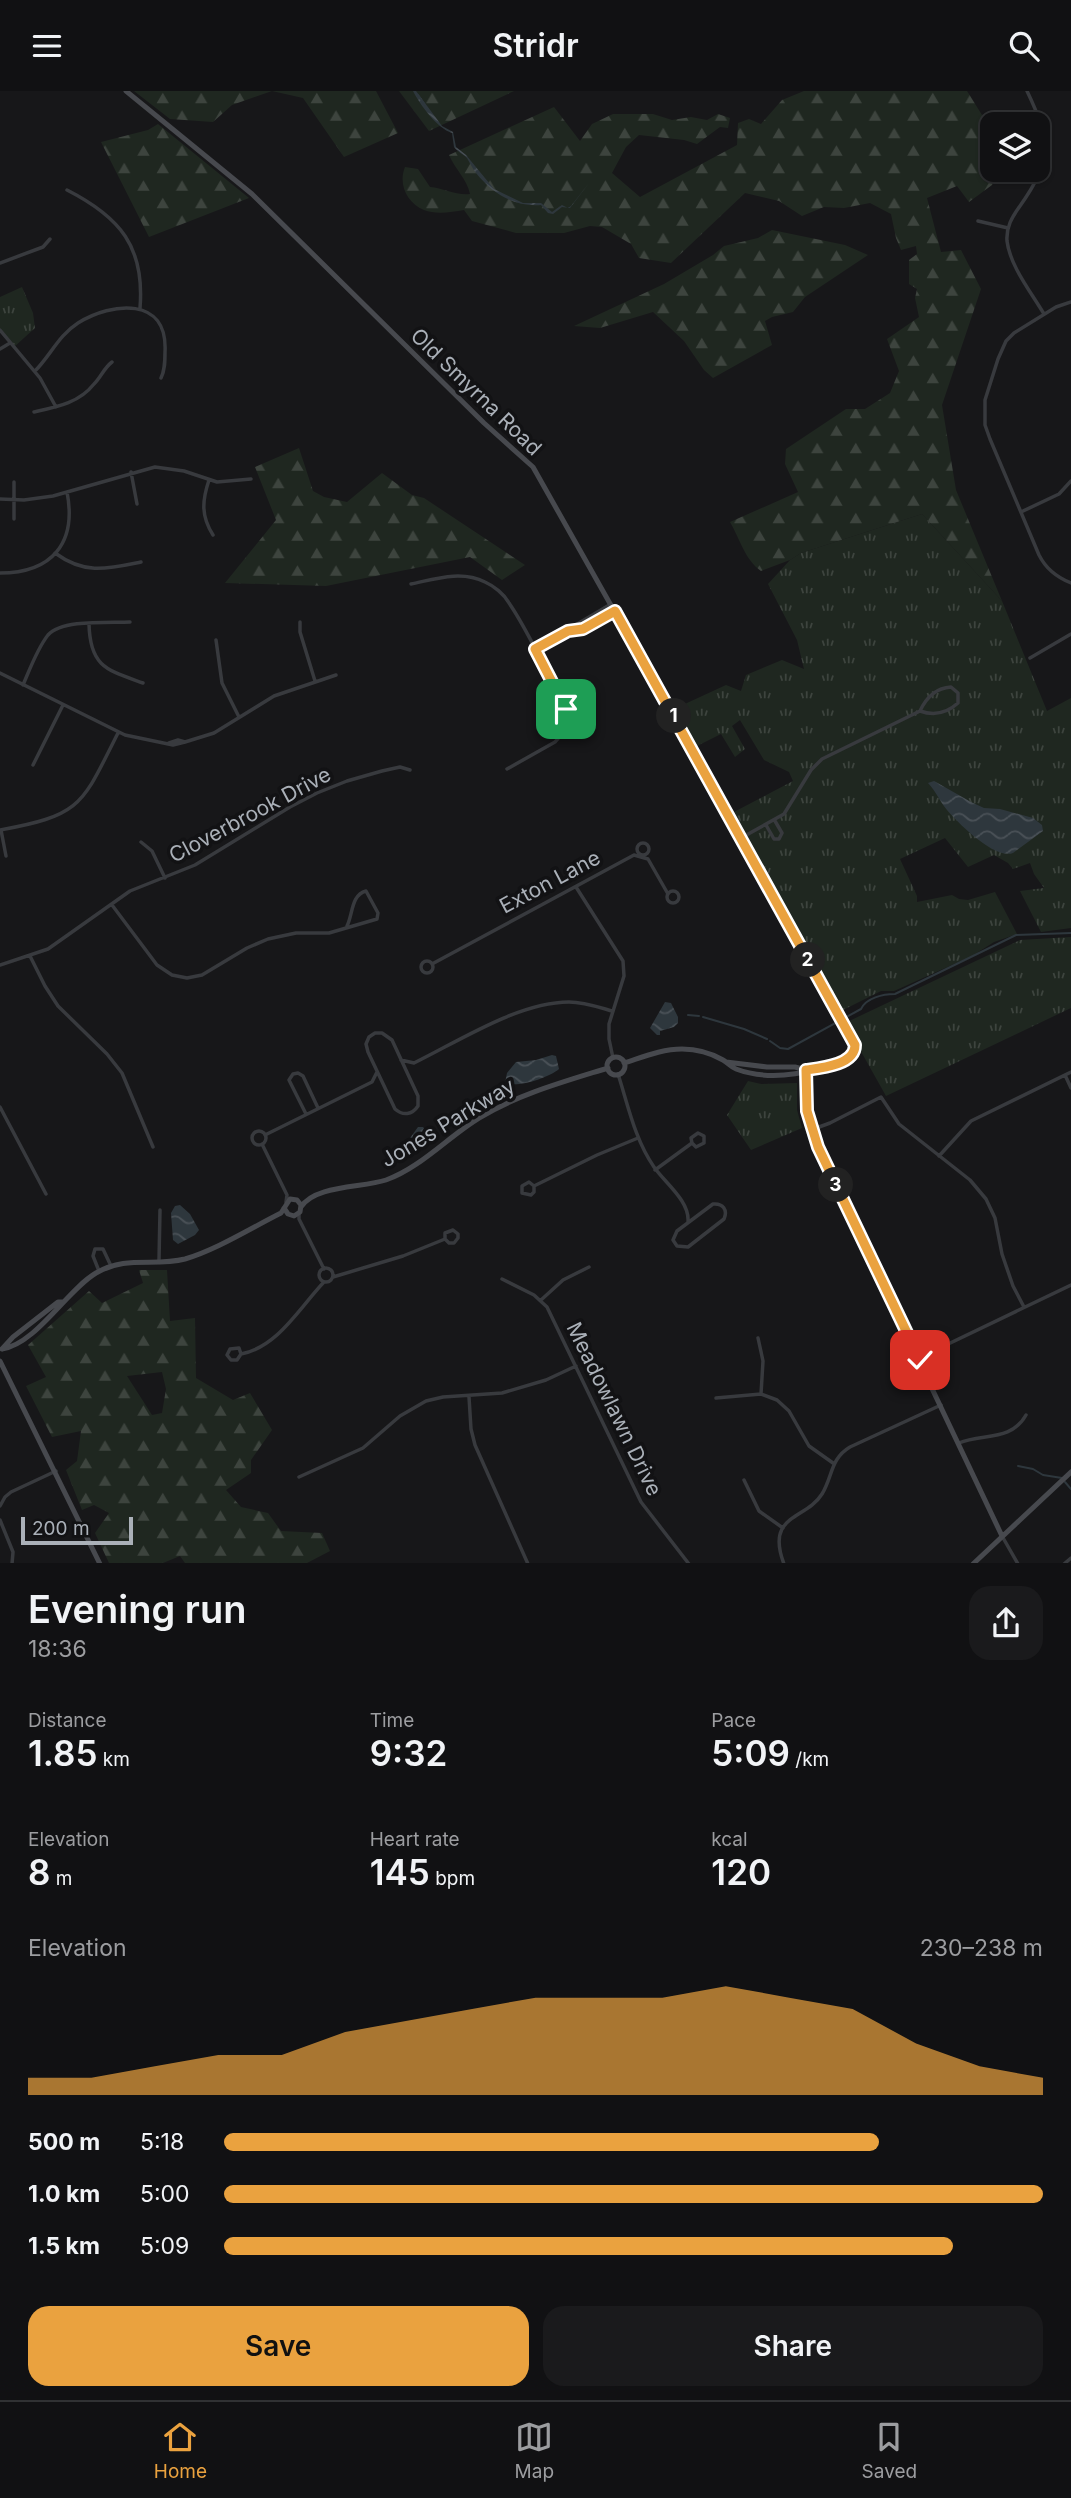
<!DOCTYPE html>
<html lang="en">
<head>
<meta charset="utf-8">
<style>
	:root { --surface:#111113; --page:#1a1a1c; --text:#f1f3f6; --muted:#9c9da0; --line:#303133; --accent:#eaa23f }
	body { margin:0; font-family:Inter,sans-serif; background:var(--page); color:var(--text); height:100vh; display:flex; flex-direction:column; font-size:26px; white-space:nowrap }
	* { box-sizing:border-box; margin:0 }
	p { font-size:23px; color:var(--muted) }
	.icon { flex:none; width:38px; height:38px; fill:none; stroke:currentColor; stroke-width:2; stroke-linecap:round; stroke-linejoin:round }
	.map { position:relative; height:1472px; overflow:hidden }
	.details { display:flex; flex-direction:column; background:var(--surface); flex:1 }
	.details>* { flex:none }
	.buttons { position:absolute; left:980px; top:21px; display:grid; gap:14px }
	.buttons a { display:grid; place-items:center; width:70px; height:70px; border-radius:14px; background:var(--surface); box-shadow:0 2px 5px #0004,0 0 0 2px var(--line); font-size:35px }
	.scale { position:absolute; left:21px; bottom:18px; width:112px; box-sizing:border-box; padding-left:7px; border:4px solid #aab0b8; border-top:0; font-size:19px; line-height:24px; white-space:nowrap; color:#aab0b8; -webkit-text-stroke:5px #121214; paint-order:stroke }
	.pin { position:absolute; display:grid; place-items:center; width:60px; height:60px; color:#fff; margin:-30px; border-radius:14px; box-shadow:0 4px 10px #0006 }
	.km { position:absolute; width:35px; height:35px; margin:-18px; border-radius:50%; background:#222; color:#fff; font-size:19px; line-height:35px; text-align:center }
	.round { display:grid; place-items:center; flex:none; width:74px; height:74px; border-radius:21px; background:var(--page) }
	.summary { display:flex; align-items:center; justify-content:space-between; height:119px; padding:0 28px }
	h1 { font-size:38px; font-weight:600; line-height:52px }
	.metrics { display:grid; grid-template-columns:repeat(3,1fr); gap:10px; height:119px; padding:7px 28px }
	.metrics div { display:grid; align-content:center }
	.metrics b { font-size:35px; font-weight:600 }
	.metrics small { font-size:19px; font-weight:400 }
	.metrics p { font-size:19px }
	.chart { height:196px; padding:14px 28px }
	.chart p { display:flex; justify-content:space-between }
	.chart svg { width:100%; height:126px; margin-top:7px; fill:var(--accent); opacity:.7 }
	.cta { display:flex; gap:14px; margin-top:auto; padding:14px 28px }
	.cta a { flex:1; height:80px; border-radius:21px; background:var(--accent); color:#111; font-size:28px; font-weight:600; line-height:80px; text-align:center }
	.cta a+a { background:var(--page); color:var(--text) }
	ul { padding:0 28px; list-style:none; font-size:23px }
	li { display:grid; grid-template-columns:112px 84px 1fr; align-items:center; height:52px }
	li i { height:18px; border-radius:9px; background:var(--accent) }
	header { display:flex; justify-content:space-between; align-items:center; height:91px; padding:0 28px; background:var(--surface); font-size:32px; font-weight:600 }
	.dock { display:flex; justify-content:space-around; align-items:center; height:98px; border-top:2px solid var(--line); background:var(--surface); font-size:19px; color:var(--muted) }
	.dock a { display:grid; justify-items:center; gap:4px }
	.dock .selected { color:var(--accent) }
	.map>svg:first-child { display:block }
</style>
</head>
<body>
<header><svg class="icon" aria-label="menu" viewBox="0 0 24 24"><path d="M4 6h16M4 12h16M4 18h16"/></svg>Stridr<svg class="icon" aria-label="search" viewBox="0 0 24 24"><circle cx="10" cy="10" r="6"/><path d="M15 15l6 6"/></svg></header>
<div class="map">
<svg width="1071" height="1473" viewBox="0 0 1071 1473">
	<defs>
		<pattern id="grass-tufts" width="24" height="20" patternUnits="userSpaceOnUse" patternTransform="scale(1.75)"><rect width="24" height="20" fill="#1f2720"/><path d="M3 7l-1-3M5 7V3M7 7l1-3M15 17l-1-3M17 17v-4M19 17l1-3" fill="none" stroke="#3d443e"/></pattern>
		<pattern id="forest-firs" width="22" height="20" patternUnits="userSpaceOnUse" patternTransform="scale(1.75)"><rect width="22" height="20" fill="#1f2720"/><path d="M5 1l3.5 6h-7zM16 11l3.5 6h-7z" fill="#3d443e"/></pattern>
		<pattern id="water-waves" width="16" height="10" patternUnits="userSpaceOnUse" patternTransform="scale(1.75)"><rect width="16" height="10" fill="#2e373d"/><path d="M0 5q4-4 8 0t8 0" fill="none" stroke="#4a5157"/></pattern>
	</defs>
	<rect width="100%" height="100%" fill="#171719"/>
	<path fill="url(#grass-tufts)" d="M 22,196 L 33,222 L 35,237 L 14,256 L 0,239 L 0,206 Z
		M 922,423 L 1002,510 L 1047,620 L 1071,607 L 1071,837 L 1041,841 L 1020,800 L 1044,797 L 1034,783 L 1030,772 L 1013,778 L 1008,772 L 994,764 L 968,776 L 945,747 L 900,768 L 917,805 L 917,811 L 952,804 L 959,808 L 968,809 L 995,801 L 1017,843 L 994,851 L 972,865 L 894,900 L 881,900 L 839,921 L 732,722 L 793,690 L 789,681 L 764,669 L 740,629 L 732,635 L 745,658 L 735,666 L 721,643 L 695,656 L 674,618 L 726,594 L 741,600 L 746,584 L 782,569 L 804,578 L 797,549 L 768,493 L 790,469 L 801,462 Z
		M 1071,846 L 1071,917 L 886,1005 L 845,932 L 1020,849 Z
		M 748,990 L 761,993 L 797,992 L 797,1019 L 802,1037 L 751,1059 L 727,1024 Z"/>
	<path fill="url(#forest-firs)" fill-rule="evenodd" d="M 134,0 L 376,0 L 398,42 L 344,66 L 303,7 L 272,0 L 232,14 L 213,31 L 170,28 Z
		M 399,0 L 514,0 L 429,40 Z
		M 804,0 L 967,0 L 982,24 L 1000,19 L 1007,33 L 992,33 L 992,79 L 1000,79 L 992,94 L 969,111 L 957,95 L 927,107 L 941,161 L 961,159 L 981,198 L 942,314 L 956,399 L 1002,510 L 922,423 L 801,462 L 790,469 L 761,480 C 745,469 740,448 730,431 L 798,401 L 785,373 L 786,358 L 846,318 L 865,318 L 890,302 L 899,280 L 887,248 L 919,226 L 915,207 L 917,198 L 909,193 L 909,169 L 917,163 L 916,155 L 901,159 L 896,147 L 891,123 L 870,112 L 844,117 L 824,116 L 802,125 L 779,110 L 745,102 L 671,172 L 639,167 L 631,153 L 602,136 L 590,135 L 564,142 L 516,142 L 472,130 L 464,119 C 451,121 437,124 424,119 C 407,112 398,93 405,76 L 418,78 L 430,96 C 443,97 457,105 470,103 C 467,88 455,78 449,64 L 554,16 L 580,50 L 592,33 L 613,23 L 653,23 L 672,29 L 691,26 L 707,29 L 718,23 L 730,27 L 728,37 L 720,36 L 697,53 L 684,49 L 639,44 L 626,56 L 612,82 L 640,106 L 737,54 L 738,32 L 749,28 L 761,33 L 782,9 Z
		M 158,33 L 249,107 L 149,146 L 101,51 L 148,39 Z
		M 772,139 L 845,154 L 868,164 L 805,206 L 793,221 L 772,226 L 765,230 L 772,254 L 713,287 L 704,279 L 684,250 L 653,221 L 600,237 L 574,235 L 664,193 L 713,164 L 724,155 L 758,147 Z
		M 299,357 L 313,400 L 324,406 L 347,411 L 382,382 L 412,404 L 424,407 L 525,474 L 502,489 L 470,466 L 326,495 L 225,492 L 276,429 L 255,376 Z
		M 139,1179 L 167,1179 L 170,1230 L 195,1227 L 196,1287 L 233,1309 L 250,1302 L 272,1339 L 251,1369 L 251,1382 L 226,1399 L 241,1416 L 268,1422 L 281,1440 L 322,1442 L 330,1460 L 307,1472 L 185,1472 L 180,1465 L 163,1472 L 109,1472 L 95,1442 L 109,1422 L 94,1414 L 82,1419 L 66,1379 L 77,1370 L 81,1340 L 52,1346 L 26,1295 L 46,1286 L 28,1254 L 89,1200 L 102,1212 L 143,1192 ZM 162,1281 L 166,1298 L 162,1322 L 152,1324 L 127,1285 Z"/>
	<path fill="url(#water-waves)" d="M 413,0 L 416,0 L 442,35 L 453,41 L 456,56 L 466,64 L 494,98 L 523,112 L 541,112 L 552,121 L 562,114 L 568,117 L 571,115 L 589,92 L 570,117 L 562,116 L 553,123 L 548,122 L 541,114 C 514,116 493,103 476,82 C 472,77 470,72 467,67 C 463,63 458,61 454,56 L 452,42 C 437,37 421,15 413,0 Z
		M 934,690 L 971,711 L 984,717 L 1000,718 L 1033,727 L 1042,734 L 1043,740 L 1013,762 C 995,769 958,732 947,719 C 940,711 936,700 928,692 Z
		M 665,911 L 671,912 L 678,926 L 678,932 L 674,936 L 660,940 L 660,944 L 657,944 L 650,937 Z
		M 552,964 L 556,965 L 559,978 C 548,987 518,997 505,992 L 507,982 L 516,971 L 536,969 Z
		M 418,1036 L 423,1036 L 428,1042 L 427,1053 L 418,1058 L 413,1064 L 401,1064 L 400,1061 Z
		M 180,1114 L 190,1123 L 199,1139 L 195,1144 L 178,1153 L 173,1149 L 171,1122 L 175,1115 Z"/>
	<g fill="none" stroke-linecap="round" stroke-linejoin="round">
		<path stroke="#2e373d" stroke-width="2" d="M 418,4 L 425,14
			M 688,924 L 699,925
			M 703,926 L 744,938 L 767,948
			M 770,950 L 780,957 L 788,958 L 861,918 C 866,907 883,903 895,903 L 1016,844 L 1071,842
			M 1018,1375 L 1033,1378 L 1043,1384 L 1062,1387
			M 1065,1391 L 1071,1398"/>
		<path stroke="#383a3e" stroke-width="3.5" d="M 1027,0 C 1051,50 1052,70 1020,115 C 1012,126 1006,136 1007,150 C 1010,175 1031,201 1044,223
			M 67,99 C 120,126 145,156 140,217
			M 978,130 L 1008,137
			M 0,172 L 43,156 L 50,148
			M 1071,211 L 1056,216 L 1014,242 L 1006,250 L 998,268 L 985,309 L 985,334 L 990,348 L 1039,464 C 1046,478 1056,486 1071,492
			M 0,239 L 40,287 L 56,316
			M 0,258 L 10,252
			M 35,280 C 50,265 59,244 78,232 C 112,211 168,205 165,261 C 165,270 165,279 161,287
			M 34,321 C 57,316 79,312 94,293 C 101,286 104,277 112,271
			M 131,381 L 137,413
			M 209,389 C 202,410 201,425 213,444
			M 0,408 L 24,409 L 53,405 L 155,376 L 184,380 L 217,391 L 251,388
			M 1021,421 L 1059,403 L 1071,390
			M 14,428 L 14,391
			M 55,462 C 85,484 107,478 141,471
			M 0,482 C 52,482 77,452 67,401
			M 411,493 C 435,488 461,479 485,491 C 494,495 504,503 509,512 C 525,535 537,562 551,588 C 556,598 565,610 567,622 C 569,633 563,643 555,651 L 507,678
			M 300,531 L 300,541 L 315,590
			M 89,533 C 90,576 107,579 143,592
			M 570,540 L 583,538 L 614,520
			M 216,549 L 222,592 L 239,626
			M 535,558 L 611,513
			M 1030,567 L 1071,543
			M 0,582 L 125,644 L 173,654 L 185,651 L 178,649 L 169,652
			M 23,594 C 30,578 37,558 48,544 C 62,528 109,532 130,531
			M 185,651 L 214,642 L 274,605 L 336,584
			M 33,674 L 63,614
			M 766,734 L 774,748 L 779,748 L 782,742 L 775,730
			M 0,739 C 83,724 82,713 118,642
			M 1,739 L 6,765
			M 741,747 L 784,723 L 811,679 L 822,668 L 920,620 C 926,607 936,597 951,596 L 958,602 L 958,612 C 947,622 934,625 920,620
			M 141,751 L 152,760 L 165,787
			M637 758a6 6 0 1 1 12 0a6 6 0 1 1-12 0Z
			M 576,796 L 623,870 L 624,885 L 609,933 L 609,948 L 613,967
			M667 806a6 6 0 1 1 12 0a6 6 0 1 1-12 0Z
			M 112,814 L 157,874 L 172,884 L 187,887 L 202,884 L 247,857 L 268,848 L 296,842 L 329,842 L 377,828 L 378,822 L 366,800 C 351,804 353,823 347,835
			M 30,865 L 45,895 L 58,915 L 107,963 L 122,982 L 153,1056
			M421 876a6 6 0 1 1 12 0a6 6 0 1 1-12 0Z
			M 432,873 L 634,764 L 648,768 L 668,803
			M 0,874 L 48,858 L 130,800 L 195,774 L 290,716 L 317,702 L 347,690 L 382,680 L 400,676 L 410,679
			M 382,942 L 392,949 L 418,1005 L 418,1015 C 412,1024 403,1025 395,1018 L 368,961 L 366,953 L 369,946 L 375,942 Z
			M 401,969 L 414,972 C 459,950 519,911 569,911 C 584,911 598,916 612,920
			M 618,983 C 628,1014 635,1049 654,1076 C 665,1092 690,1110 688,1131
			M 1065,984 L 1071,997
			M 0,1016 L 46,1103
			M 306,1023 L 289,989 L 293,983 L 298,982 L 303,985 L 318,1017
			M 811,1039 L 830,1032 L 881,1006 L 899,1033 L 970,1089 L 986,1108 L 995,1127 L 1002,1163 L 1013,1195 L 1024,1216
			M252 1047a7 7 0 1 1 14 0a7 7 0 1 1-14 0Z
			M 265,1044 L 372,991 L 377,981
			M 262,1053 L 287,1104 L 286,1111
			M 939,1065 L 971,1030 L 1071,981
			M 655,1079 L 692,1052 L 691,1047 L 698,1042 L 704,1045 L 704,1052 L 696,1056 L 692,1052
			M 534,1095 L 534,1101 L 531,1104 L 522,1102 L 522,1095 L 529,1091 L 534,1095 L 597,1064 L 638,1047
			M 713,1113 C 723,1112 728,1119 724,1128 L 688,1156 L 677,1155 L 673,1149 L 677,1140 Z
			M 299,1123 L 299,1128 L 324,1178
			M 159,1169 L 160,1119
			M319 1184a7 7 0 1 1 14 0a7 7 0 1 1-14 0Z
			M 99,1180 L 93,1165 L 95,1158 L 103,1158 L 111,1175
			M 333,1186 L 403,1165 L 445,1148 L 445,1142 L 453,1139 L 458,1143 L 458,1147 L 454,1152 L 449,1152 L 445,1148
			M 502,1188 L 534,1204 L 547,1216 L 641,1411 L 689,1473
			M 541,1209 L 563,1189 L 589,1176
			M 758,1247 L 763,1270 L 761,1303
			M 241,1263 L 239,1257 L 230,1258 L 227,1264 L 231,1269 L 237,1269 L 241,1263 C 278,1256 300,1216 324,1191
			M 919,1267 L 1071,1194
			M 469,1306 L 471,1338 L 475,1354 L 528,1473
			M 716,1307 L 761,1303 L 777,1309 L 789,1320 L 809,1355 L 833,1372
			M 959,1352 C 982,1342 1011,1351 1026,1324
			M 299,1386 L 363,1357 L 400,1325 L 426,1310 L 443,1306 L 502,1302 L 546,1289 L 576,1275
			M 744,1389 L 759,1420 L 783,1437
			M 0,1415 L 5,1406 L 11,1401 L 56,1380
			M 0,1429 L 13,1461 L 12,1473
			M 1002,1445 L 1018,1473
			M 784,1473 C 765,1423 806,1429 822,1403 C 833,1385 830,1368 850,1356 L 941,1314
			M 1064,1473 L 1071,1467"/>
		<path stroke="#47494e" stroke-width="5" d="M 126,0 L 252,103 L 484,332 L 533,376 L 732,729 L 855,955 L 852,965 C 818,981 773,992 736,978 C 731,976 728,972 723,969 C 711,962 696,958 682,958 C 662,958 643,966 624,972
			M607 975a9 9 0 1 1 18 0a9 9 0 1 1-18 0Z
			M 726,971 L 767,976 L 795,976 L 806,979
			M 806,979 L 807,1020 L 814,1049 L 1002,1445
			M 301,1116 C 315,1094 362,1097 386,1089 C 420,1077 448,1046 479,1027 C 519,1003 563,991 608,977
			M 2,1258 C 36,1253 67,1199 96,1182 C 127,1164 154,1176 185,1168 C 216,1159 251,1137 281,1122 L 290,1108 L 297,1109 L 301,1114 L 300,1121 L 294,1125 L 288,1123 L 284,1117
			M 2,1258 L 13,1246 L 58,1211 L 62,1211
			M 0,1270 L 100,1473
			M 973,1473 L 1071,1381"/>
	</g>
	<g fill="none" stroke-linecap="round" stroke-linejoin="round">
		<g stroke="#fff" stroke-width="14">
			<path id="route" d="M 566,618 L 535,558 L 568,540 L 583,538 L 615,520 L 855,954 C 855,974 821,977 806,979 L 807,1020 L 818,1056 L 920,1269"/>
		</g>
		<use href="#route" stroke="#eaa23f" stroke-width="9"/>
	</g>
	<g text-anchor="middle" stroke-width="7" stroke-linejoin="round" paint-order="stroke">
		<g font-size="21" fill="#aab0b8" stroke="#121214">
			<text transform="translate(476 301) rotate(44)" y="7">Old Smyrna Road</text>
			<text transform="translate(250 724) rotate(-28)" y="7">Cloverbrook Drive</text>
			<text transform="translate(550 791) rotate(-28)" y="7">Exton Lane</text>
			<text transform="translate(448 1032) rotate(-31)" y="7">Jones Parkway</text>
			<text transform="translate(614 1318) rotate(64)" y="7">Meadowlawn Drive</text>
		</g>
	</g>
</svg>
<div class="buttons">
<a><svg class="icon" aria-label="layers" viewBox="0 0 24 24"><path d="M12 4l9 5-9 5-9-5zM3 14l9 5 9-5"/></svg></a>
</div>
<div class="scale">200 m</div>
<div class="pin" style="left:566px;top:618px;background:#1e9e55"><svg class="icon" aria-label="arrive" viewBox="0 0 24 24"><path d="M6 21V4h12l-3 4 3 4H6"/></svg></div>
<div class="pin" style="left:920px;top:1269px;background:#d93025"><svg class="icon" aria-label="check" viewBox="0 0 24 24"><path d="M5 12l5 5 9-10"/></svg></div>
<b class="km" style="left:674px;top:625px">1</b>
<b class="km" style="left:808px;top:869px">2</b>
<b class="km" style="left:836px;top:1094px">3</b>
</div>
<section class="details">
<div class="summary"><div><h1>Evening run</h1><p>18:36</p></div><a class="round"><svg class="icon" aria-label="share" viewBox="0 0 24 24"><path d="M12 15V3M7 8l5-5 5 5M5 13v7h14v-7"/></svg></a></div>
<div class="metrics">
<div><p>Distance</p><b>1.85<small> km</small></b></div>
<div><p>Time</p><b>9:32</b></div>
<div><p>Pace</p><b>5:09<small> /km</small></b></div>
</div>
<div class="metrics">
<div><p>Elevation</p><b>8<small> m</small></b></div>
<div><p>Heart rate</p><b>145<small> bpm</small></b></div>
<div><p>kcal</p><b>120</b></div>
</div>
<div class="chart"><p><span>Elevation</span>230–238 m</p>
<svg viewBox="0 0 160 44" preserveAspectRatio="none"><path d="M0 44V38L10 38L20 34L30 30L40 30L50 22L60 18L70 14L80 10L90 10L100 10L110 6L120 10L130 14L140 26L150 34L160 38V44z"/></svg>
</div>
<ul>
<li><b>500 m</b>5:18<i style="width:80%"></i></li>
<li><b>1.0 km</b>5:00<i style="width:100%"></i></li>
<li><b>1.5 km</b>5:09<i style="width:89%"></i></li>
</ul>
<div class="cta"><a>Save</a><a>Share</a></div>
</section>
<nav class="dock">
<a class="selected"><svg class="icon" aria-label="home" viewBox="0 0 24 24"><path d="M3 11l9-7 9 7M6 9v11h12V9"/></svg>Home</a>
<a><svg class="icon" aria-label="map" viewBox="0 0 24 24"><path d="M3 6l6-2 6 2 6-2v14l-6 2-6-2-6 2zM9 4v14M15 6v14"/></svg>Map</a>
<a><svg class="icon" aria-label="saved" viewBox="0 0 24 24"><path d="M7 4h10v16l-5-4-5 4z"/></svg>Saved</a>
</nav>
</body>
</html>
